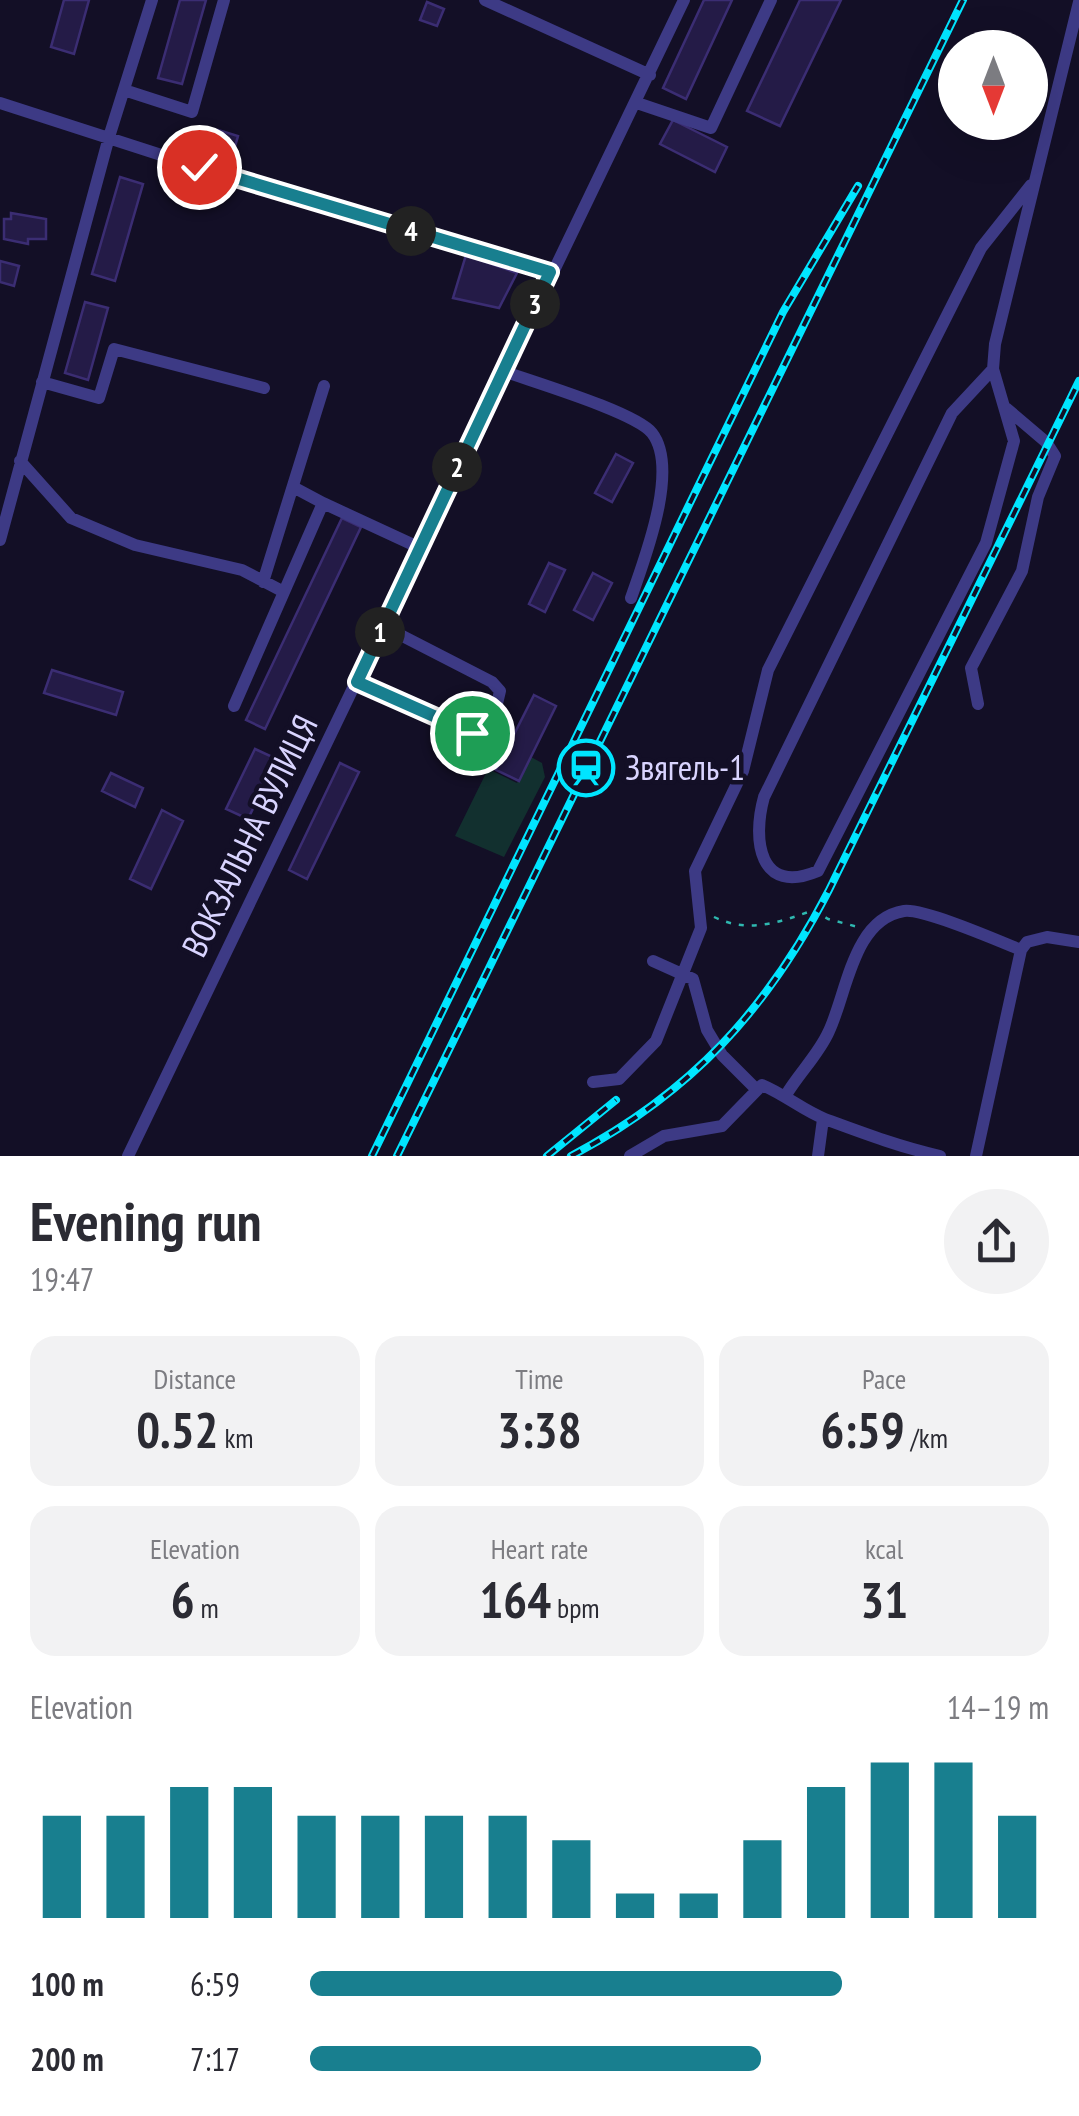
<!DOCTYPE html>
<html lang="en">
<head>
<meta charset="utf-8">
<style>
	:root { --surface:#fff; --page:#f2f2f3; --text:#2b2b33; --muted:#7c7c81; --accent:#187f8f }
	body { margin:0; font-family:"PT Sans Narrow",sans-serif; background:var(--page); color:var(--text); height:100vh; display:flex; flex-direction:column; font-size:38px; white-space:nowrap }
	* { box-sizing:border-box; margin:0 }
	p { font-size:32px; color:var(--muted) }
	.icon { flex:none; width:55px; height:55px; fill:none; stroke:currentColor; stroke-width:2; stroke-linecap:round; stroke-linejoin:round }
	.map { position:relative; height:1156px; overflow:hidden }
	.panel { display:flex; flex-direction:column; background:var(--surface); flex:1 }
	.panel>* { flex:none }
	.needle { width:65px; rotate:180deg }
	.fabs { position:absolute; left:938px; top:30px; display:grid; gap:20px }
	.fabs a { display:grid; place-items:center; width:110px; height:110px; border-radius:50%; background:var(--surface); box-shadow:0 10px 40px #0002; font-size:50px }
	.pin { position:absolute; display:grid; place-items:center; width:85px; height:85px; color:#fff; margin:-42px; border:5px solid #fff; border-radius:50%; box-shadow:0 2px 10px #0007 }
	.km { position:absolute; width:50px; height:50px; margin:-25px; border-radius:50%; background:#222; color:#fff; font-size:28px; line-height:50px; text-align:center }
	.round { display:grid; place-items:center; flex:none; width:105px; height:105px; border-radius:52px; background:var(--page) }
	.overview { display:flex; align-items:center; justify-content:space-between; height:170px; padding:0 30px }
	h1 { font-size:55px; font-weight:800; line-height:75px }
	.metrics { display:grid; grid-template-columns:repeat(3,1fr); gap:15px; height:170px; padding:10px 30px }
	.metrics div { display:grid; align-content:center; border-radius:25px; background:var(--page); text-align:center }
	.metrics b { font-size:50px; font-weight:800 }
	.metrics small { font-size:28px; font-weight:400 }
	.metrics p { font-size:28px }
	.chart { height:280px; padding:20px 30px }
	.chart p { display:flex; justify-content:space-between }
	.chart svg { width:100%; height:180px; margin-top:10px; stroke:var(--accent); stroke-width:6 }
	ul { padding:0 30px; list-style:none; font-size:32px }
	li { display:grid; grid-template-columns:160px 120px 1fr; align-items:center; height:75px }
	li i { height:25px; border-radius:12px; background:var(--accent) }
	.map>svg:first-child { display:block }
</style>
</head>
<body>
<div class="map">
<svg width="1079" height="1156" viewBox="0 0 1079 1156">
	<rect width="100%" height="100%" fill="#130f26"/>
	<path fill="#12302f" d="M 531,757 L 542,763 L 545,777 L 504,857 L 455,836 L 488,769 L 517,783 Z"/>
	<path fill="#241b47" stroke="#3b2d73" stroke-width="2.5" d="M 64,0 L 89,0 L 74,54 L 51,47 Z
		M 180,0 L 206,0 L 182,84 L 158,78 Z
		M 704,0 L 732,0 L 686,99 L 663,88 Z
		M 800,0 L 841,0 L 780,126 L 747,111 Z
		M 427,2 L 444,9 L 437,26 L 420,20 Z
		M 673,120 L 727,147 L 715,172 L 660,144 Z
		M 218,130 L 238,136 L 232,157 L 211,151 Z
		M 120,177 L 143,184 L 115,281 L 92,274 Z
		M 11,213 L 46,219 L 46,239 L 28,239 L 28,244 L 4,239 L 4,219 L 11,219 Z
		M 466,255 L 517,273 L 499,308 L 453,298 Z
		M 0,261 L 19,266 L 14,286 L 0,282 Z
		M 85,302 L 108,308 L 88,380 L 65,373 Z
		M 616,454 L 633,463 L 612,502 L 595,493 Z
		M 342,518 L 361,527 L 265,729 L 246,720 Z
		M 549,563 L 565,570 L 545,612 L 529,604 Z
		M 593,573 L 612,583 L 593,620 L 574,610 Z
		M 52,670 L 123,692 L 116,715 L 44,693 Z
		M 534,695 L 556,706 L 519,781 L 496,770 Z
		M 255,749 L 277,759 L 248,819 L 226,809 Z
		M 340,763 L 359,772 L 307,879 L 289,870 Z
		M 111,773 L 143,788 L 135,807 L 102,791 Z
		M 162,810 L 183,821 L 151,889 L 130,879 Z"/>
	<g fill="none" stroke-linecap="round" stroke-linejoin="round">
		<path stroke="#2fb8b0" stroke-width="2.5" stroke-dasharray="5 8" stroke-linecap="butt" d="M 714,917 C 749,934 780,922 814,910 L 828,919 L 858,927"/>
		<path stroke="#3d3a85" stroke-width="12" d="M 485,0 L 650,75
			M 124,90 L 192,112 L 224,0
			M 0,103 L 288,196 L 551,272
			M 637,103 L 711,128 L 771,0
			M 993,369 L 952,413 L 764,797 C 752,840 759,896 818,871 L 986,543 L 1014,441 L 993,369 L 995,344 L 1079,2
			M 503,371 C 533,382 635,412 652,433 C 680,469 644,560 631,598
			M 42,382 L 99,398 L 114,349 L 264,388
			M 20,461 L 71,518 L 135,545 L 242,570 L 284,592
			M 293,487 L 323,503
			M 0,540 L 109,137 L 152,0
			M 263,582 L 324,386
			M 357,683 L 472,733 L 483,731 L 496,708 L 500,691 L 492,682 L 383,626
			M 978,704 L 971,668 L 1022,571 L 1038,497 L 1055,456 L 1046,442 L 1006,408
			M 234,706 L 323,503 L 418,547
			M 653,961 L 693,979 L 707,1030 L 722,1055 L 755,1088
			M 593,1082 L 619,1079 L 656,1041 L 701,928 L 695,871 L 743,771 L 768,670 L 981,248 L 1031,185
			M 786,1095 C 799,1073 819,1054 829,1031 C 847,993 853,919 904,911 C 923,908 999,941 1021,950
			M 128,1156 L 684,0
			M 630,1156 L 664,1136 L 722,1126 L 762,1085 C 784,1094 804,1111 825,1119 C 863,1133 900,1147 940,1156
			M 818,1156 L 823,1119
			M 976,1156 L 1021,950 L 1027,942 L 1047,937 L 1079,942"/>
		<g stroke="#00e5ff" stroke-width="8">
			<path id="rail" d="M 372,1156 L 783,312 L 858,186
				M 397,1156 L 963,0
				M 547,1156 L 616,1100
				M 571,1156 C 691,1093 767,1010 829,890 L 1079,381"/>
		</g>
		<use href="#rail" stroke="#130f26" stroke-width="4" stroke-dasharray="11" stroke-linecap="butt"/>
	</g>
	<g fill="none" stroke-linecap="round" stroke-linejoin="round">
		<g stroke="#fff" stroke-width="20">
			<path id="route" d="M 199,167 L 550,272 L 357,682 L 472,733"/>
		</g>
		<use href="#route" stroke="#187f8f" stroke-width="12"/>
	</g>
	<defs>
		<g id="station-ring" transform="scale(2.875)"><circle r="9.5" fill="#130f26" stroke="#00e5ff" stroke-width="1.5"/><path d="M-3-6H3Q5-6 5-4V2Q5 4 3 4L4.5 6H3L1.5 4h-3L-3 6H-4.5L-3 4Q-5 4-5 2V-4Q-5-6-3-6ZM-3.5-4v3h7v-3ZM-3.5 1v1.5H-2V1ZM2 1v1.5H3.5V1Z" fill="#00e5ff"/></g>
	</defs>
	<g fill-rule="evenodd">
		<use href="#station-ring" x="586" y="768"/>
	</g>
	<g text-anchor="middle" stroke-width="9" stroke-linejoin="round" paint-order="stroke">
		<g font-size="35" fill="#d9d4ff" stroke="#130f26" text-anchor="start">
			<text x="625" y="780">Звягель-1</text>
		</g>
		<g font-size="35" fill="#d9d4ff" stroke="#130f26">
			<text transform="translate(250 836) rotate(-64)" y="12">ВОКЗАЛЬНА ВУЛИЦЯ</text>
		</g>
	</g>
</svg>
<div class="fabs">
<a><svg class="needle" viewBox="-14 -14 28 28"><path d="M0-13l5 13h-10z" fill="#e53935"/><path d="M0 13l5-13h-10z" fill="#7c7c81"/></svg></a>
</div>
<div class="pin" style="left:472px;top:733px;background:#1e9e55"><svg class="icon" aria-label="arrive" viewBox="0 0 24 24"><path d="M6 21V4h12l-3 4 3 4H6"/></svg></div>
<div class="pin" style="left:199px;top:167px;background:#d93025"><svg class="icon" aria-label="check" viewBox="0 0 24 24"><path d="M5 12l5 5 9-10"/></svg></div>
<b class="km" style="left:380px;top:632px">1</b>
<b class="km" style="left:457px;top:467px">2</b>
<b class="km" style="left:535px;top:304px">3</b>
<b class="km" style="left:411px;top:231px">4</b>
</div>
<section class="panel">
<div class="overview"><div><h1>Evening run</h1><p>19:47</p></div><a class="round"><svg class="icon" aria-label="share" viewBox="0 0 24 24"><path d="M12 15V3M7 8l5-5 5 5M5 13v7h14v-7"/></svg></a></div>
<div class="metrics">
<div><p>Distance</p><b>0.52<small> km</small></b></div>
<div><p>Time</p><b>3:38</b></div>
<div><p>Pace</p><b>6:59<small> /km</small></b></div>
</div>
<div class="metrics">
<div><p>Elevation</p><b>6<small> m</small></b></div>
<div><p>Heart rate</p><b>164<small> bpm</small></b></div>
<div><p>kcal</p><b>31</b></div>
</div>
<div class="chart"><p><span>Elevation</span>14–19 m</p>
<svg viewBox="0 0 160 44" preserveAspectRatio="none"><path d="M5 44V19M15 44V19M25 44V12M35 44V12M45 44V19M55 44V19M65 44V19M75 44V19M85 44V25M95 44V38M105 44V38M115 44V25M125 44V12M135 44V6M145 44V6M155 44V19"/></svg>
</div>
<ul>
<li><b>100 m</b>6:59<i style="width:72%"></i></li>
<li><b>200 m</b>7:17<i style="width:61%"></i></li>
</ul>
</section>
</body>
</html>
